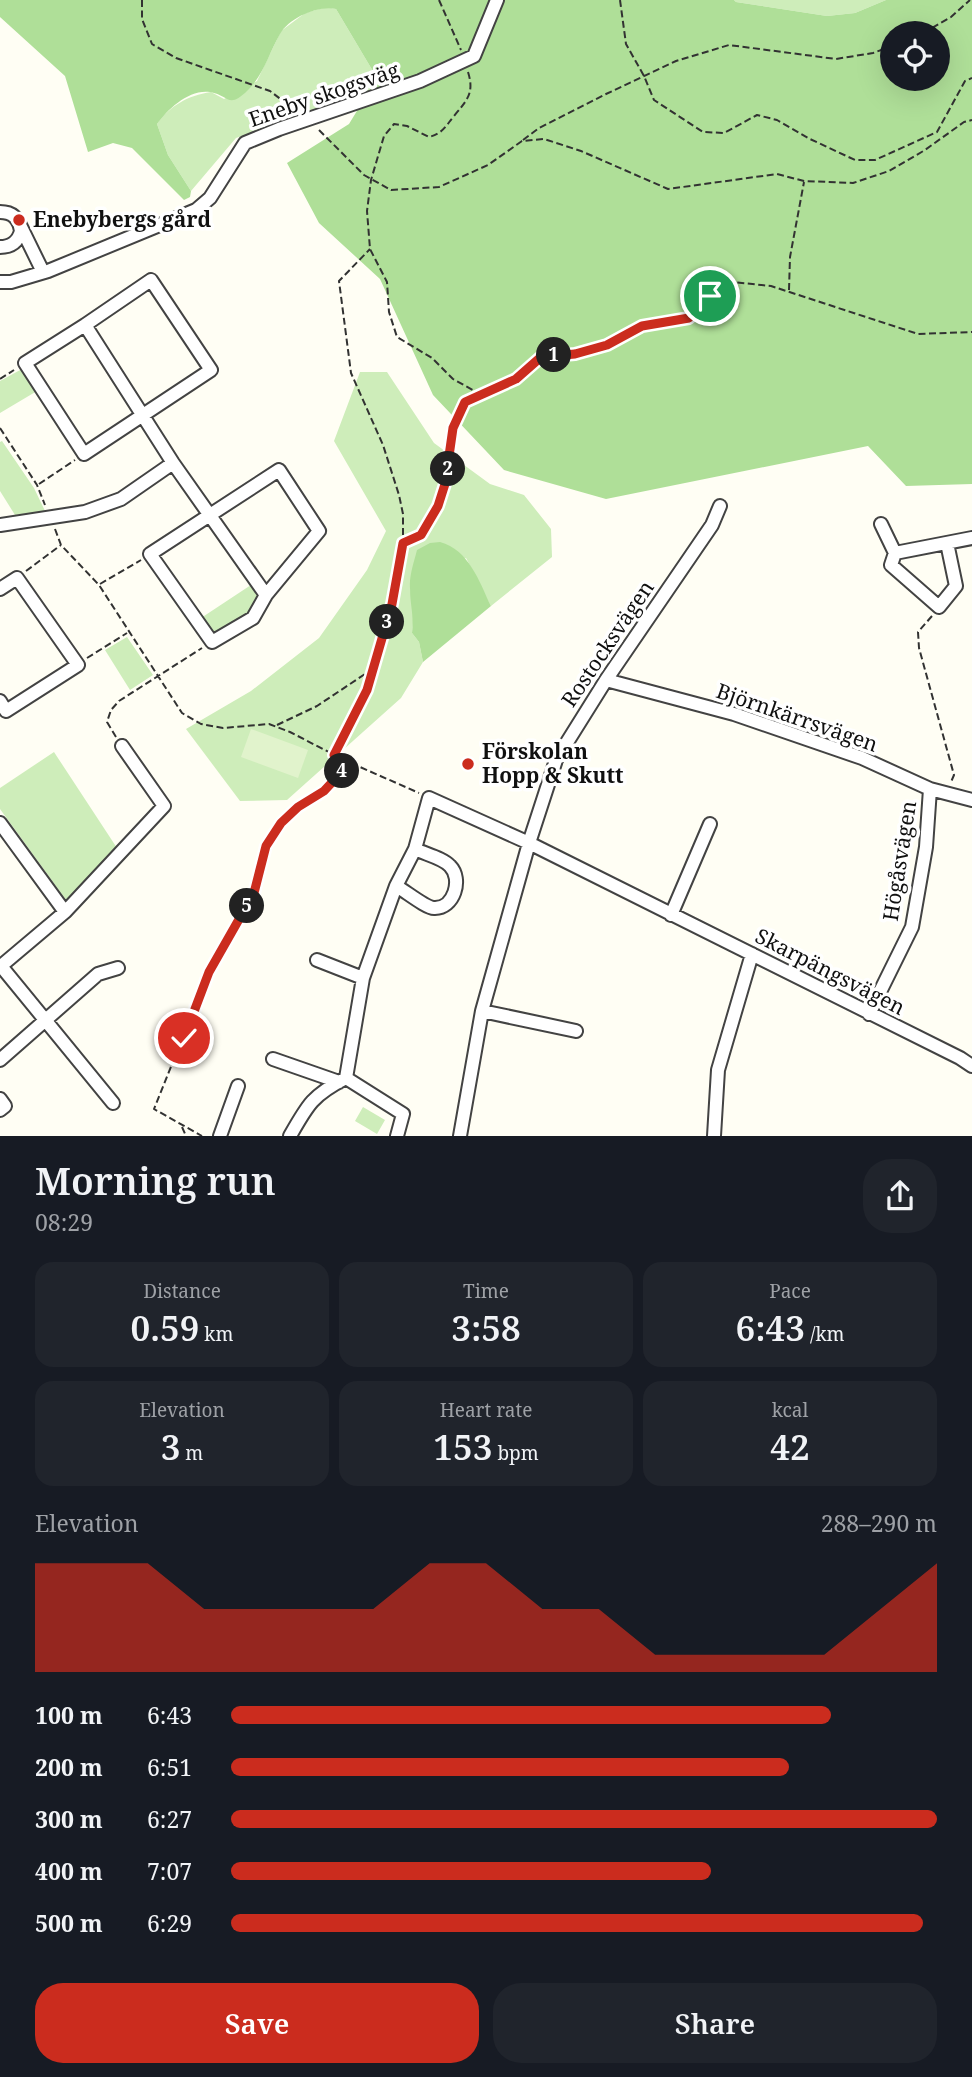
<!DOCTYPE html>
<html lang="en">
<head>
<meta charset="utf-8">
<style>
	:root { --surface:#171b24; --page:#20242c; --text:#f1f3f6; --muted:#9ea1a6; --accent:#cb2c1e }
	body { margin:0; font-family:"Noto Serif",serif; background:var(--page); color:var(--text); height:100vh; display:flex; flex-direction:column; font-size:26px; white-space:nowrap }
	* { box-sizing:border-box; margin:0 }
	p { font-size:23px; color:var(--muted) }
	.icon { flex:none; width:38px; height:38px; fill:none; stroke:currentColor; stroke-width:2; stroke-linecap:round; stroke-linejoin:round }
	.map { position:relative; height:1136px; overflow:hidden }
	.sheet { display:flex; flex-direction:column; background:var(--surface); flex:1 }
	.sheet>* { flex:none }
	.fabs { position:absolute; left:880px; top:21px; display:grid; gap:14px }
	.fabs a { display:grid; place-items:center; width:70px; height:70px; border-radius:50%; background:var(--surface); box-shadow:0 7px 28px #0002; font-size:35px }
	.pin { position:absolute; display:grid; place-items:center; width:60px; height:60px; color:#fff; margin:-30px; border:4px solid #fff; border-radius:50%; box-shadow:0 2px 7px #0007 }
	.km { position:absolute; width:35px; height:35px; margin:-18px; border-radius:50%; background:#222; color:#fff; font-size:19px; line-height:35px; text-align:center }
	.round { display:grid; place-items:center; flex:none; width:74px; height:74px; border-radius:28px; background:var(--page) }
	.head { display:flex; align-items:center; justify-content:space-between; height:119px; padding:0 35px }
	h1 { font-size:38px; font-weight:600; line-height:52px }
	.metrics { display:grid; grid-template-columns:repeat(3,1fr); gap:10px; height:119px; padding:7px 35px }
	.metrics div { display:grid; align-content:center; border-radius:18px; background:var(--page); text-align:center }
	.metrics b { font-size:35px; font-weight:600 }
	.metrics small { font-size:19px; font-weight:400 }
	.metrics p { font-size:19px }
	.chart { height:196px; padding:14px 35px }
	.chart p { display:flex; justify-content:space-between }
	.chart svg { width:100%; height:126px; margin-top:7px; fill:var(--accent); opacity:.7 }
	.action { display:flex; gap:14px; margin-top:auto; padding:14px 35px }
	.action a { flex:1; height:80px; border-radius:28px; background:var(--accent); color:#fff; font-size:28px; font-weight:600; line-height:80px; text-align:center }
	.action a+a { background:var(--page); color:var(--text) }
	ul { padding:0 35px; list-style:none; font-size:23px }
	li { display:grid; grid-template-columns:112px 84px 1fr; align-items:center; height:52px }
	li i { height:18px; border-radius:9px; background:var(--accent) }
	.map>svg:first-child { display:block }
</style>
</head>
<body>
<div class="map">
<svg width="972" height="1136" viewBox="0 0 972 1136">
	<rect width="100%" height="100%" fill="#fffef4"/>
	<path fill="#ceedba" d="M 734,0 L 886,0 L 855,13 L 827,16 L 736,2 Z
		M 326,7 L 336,9 L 377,78 L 367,94 L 236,138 L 191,191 L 168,155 L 157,124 C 171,105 187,96 211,92 L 224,99 L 257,81 L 281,31 L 305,13 Z
		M 22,369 L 37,391 L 0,413 L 0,381 Z
		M 360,372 L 387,372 L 434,443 L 490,484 L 524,495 L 551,529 L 552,557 L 491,606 L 466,558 L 410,588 L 414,613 L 412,633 L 419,642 L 423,662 L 401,698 L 287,800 L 240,801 L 186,729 L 251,691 L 319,638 L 367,570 L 386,531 L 334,441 Z
		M 2,441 L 34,488 L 45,511 L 15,515 L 0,491 L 0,442 Z
		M 254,583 L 261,593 L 253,610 L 220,632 L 211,631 L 201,618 Z
		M 127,637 L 153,675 L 130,690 L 105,650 Z
		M 54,752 L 117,848 L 71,907 L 0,809 L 0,788 Z
		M 363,1107 L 385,1120 L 377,1134 L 355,1121 Z"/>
	<path fill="#afdf98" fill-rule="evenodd" d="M 0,0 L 734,0 L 736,2 L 827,16 L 855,13 L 886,0 L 972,0 L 972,484 L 906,486 L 868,446 L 606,499 L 504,470 L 433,395 L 380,279 L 319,223 L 287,163 L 349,124 L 377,78 L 336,9 C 318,5 289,18 280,34 C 269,53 264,74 248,90 C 228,110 229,95 210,92 C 189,89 168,109 157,124 L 168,155 L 191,191 L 190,197 L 184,200 L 132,148 L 113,143 L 88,152 L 65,76 L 0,17 ZM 892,33 L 938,33 L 938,79 L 892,79 Z
		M 440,542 C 469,550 479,581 491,606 L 423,662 L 419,642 L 412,633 C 414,614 410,605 410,588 C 409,576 414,562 417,550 L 430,543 Z"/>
	<path fill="#e1f3cc" d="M 251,729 L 308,750 L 298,778 L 241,757 Z"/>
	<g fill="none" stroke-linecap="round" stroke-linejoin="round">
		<g stroke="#434343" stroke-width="16">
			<path id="minor" d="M 0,212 C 13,212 19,219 21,231 C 18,242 11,247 0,247
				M 20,225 L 43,272
				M 0,282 L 11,282 L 48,271 L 196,210 L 210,198 L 245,143 L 279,129 L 420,81 L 474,56 L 497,0
				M 85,325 L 151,280 L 211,370 L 84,454 L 25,363 L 85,325 L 173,463 L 266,595
				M 279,470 L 319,531 L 266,595 L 253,618 L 212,642 L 150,554 Z
				M 881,524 L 895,553
				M 0,525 L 85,512 L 121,499 L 173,463
				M 947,543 L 956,586 L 939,607 L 891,565 L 895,553 L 972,538
				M 0,589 L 17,578 L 78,665 L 6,711 L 0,701
				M 606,680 L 734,714 L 862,758 L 930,789 L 972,800
				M 0,823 L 65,912
				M 415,849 C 425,854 443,858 450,866 C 463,879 454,909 434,908 C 426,908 404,890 396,886 L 415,849 L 429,798 L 529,843 L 960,1058 L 972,1066
				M 396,886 L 363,978 L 346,1078 L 403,1114 L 397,1136
				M 671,915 L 710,824
				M 317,960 L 363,978
				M 482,1011 L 576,1031
				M 869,1014 L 912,927 L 926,847 L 930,789
				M 273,1059 L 339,1082
				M 0,1060 L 98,974 L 118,968
				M 0,1099 L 5,1106 L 0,1110
				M 113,1103 L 1,966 L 65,912 L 164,806 L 122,746
				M 220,1136 L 238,1086
				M 290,1136 C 308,1104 313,1095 346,1078
				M 460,1136 L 482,1011 L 529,843 L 556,760 L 606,680 L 712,525 L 720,506
				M 714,1136 L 718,1070 L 752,954"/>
		</g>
		<path stroke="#323232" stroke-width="2" stroke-dasharray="7 3.5" stroke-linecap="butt" d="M 142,0 L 142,19 L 152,44 L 176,58 L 270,91 L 296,111
			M 439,0 L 461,50
			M 620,0 L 626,44 L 644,76 L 654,100 L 703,132 L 724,133 L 757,115 L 777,120 L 810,139 L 855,160 L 875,160 L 937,132 L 965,81 L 972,78
			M 923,33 L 951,17 L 970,0
			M 468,72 C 475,94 466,101 454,116 C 445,127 443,133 429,137 L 407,126 L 394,124 L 384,136 L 371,180 L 367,211 L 370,249 L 387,282 L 389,312 L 397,337 L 432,358 L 453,379 L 480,394 L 516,379 L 541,357 L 575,353 L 607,345 L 642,326 L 689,318 L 710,296 L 732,282 L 771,286 L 918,334 L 972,332
			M 319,130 L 364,175 L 391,190 L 439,187 L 488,165 L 522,141 L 544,139 L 581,151 L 668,189 L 777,174 L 804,181 L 853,183 L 889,171 L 925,150 L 964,122 L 972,120
			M 523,140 L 539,128 L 606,94 L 676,61 L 729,45 L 836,59 L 873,53 L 892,46
			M 789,290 L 790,257 L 804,182
			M 0,379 L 14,370
			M 0,428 L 37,485 L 45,505
			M 39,484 L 75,460
			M 55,529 L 61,545 L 99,585 L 182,713 L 201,724 L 223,728 L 269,724 L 290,732 L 350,763 L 324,791 L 298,807 L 281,823 L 266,846 L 254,893 L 209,972 L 154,1109 L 202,1136
			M 404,543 L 421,535 L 437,506 L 445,484 L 453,428 L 465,402 L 479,395
			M 26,571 L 61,545
			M 100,584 L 141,560
			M 932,616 L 918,632 L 919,648 L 954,775 L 951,782
			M 87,658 L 127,633
			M 277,725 L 317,706 L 371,670
			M 116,737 L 107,722 L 111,710 L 119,701 L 202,648
			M 335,754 L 367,690 L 379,651 L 392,604 L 403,543 L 403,514 L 399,495 L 383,445 L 351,373 L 339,281 L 370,249
			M 351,763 L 419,793
			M 182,1127 L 186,1136"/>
		<use href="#minor" stroke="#fff" stroke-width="12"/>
	</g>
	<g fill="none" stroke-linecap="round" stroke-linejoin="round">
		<g stroke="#fff" stroke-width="14">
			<path id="route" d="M 184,1038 L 209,972 L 254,893 L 266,846 L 281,823 L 298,807 L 324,791 L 350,763 L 334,755 L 367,690 L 392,604 L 403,543 L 421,535 L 438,506 L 445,484 L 453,428 L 465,402 L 516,379 L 541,357 L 575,354 L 607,345 L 642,326 L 689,318 L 710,296"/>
		</g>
		<use href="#route" stroke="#cb2c1e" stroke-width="9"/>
	</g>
	<g fill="#cb2c1e" stroke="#fff" stroke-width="2.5">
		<circle cx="19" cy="220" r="7"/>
		<circle cx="468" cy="764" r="7"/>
	</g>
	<g text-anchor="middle" stroke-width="7" stroke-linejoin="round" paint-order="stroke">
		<g font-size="21" fill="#101010" stroke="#fff">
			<text transform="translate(324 95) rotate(-19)" y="7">Eneby skogsväg</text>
			<text transform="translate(608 644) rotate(-56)" y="7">Rostocksvägen</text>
			<text transform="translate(797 718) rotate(19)" y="7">Björnkärrsvägen</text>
			<text transform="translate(900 861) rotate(-81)" y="7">Högåsvägen</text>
			<text transform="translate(830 972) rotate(27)" y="7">Skarpängsvägen</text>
		</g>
		<g font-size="21" font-weight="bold" fill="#101010" stroke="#fff" text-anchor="start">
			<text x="33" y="227">Enebybergs gård</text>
			<text x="482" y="759">Förskolan<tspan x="482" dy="24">Hopp &amp; Skutt</tspan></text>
		</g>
	</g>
</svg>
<div class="fabs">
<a><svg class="icon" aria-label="locate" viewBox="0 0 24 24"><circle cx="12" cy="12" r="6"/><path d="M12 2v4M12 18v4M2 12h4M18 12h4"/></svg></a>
</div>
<div class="pin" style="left:710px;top:296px;background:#1e9e55"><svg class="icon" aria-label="arrive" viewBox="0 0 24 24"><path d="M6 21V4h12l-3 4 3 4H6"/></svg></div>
<div class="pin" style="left:184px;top:1038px;background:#d93025"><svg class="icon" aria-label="check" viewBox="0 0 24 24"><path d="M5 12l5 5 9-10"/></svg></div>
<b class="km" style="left:554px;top:355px">1</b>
<b class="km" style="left:448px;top:469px">2</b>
<b class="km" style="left:387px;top:622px">3</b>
<b class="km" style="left:342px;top:771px">4</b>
<b class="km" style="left:247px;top:906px">5</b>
</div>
<section class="sheet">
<div class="head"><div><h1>Morning run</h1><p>08:29</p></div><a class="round"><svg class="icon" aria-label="share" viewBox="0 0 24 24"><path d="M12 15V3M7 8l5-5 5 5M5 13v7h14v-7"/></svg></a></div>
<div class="metrics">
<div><p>Distance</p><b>0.59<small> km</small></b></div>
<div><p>Time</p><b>3:58</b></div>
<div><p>Pace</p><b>6:43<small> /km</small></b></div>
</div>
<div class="metrics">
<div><p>Elevation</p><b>3<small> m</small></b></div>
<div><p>Heart rate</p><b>153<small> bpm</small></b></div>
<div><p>kcal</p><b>42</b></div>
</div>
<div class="chart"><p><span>Elevation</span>288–290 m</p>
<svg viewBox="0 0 160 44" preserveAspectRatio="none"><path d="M0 44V6L10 6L20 6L30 22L40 22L50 22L60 22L70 6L80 6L90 22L100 22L110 38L120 38L130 38L140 38L150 22L160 6V44z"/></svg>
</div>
<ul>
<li><b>100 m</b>6:43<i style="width:85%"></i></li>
<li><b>200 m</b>6:51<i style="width:79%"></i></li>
<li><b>300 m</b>6:27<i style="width:100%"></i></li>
<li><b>400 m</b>7:07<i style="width:68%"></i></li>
<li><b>500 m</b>6:29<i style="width:98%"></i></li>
</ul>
<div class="action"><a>Save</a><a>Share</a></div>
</section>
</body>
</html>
